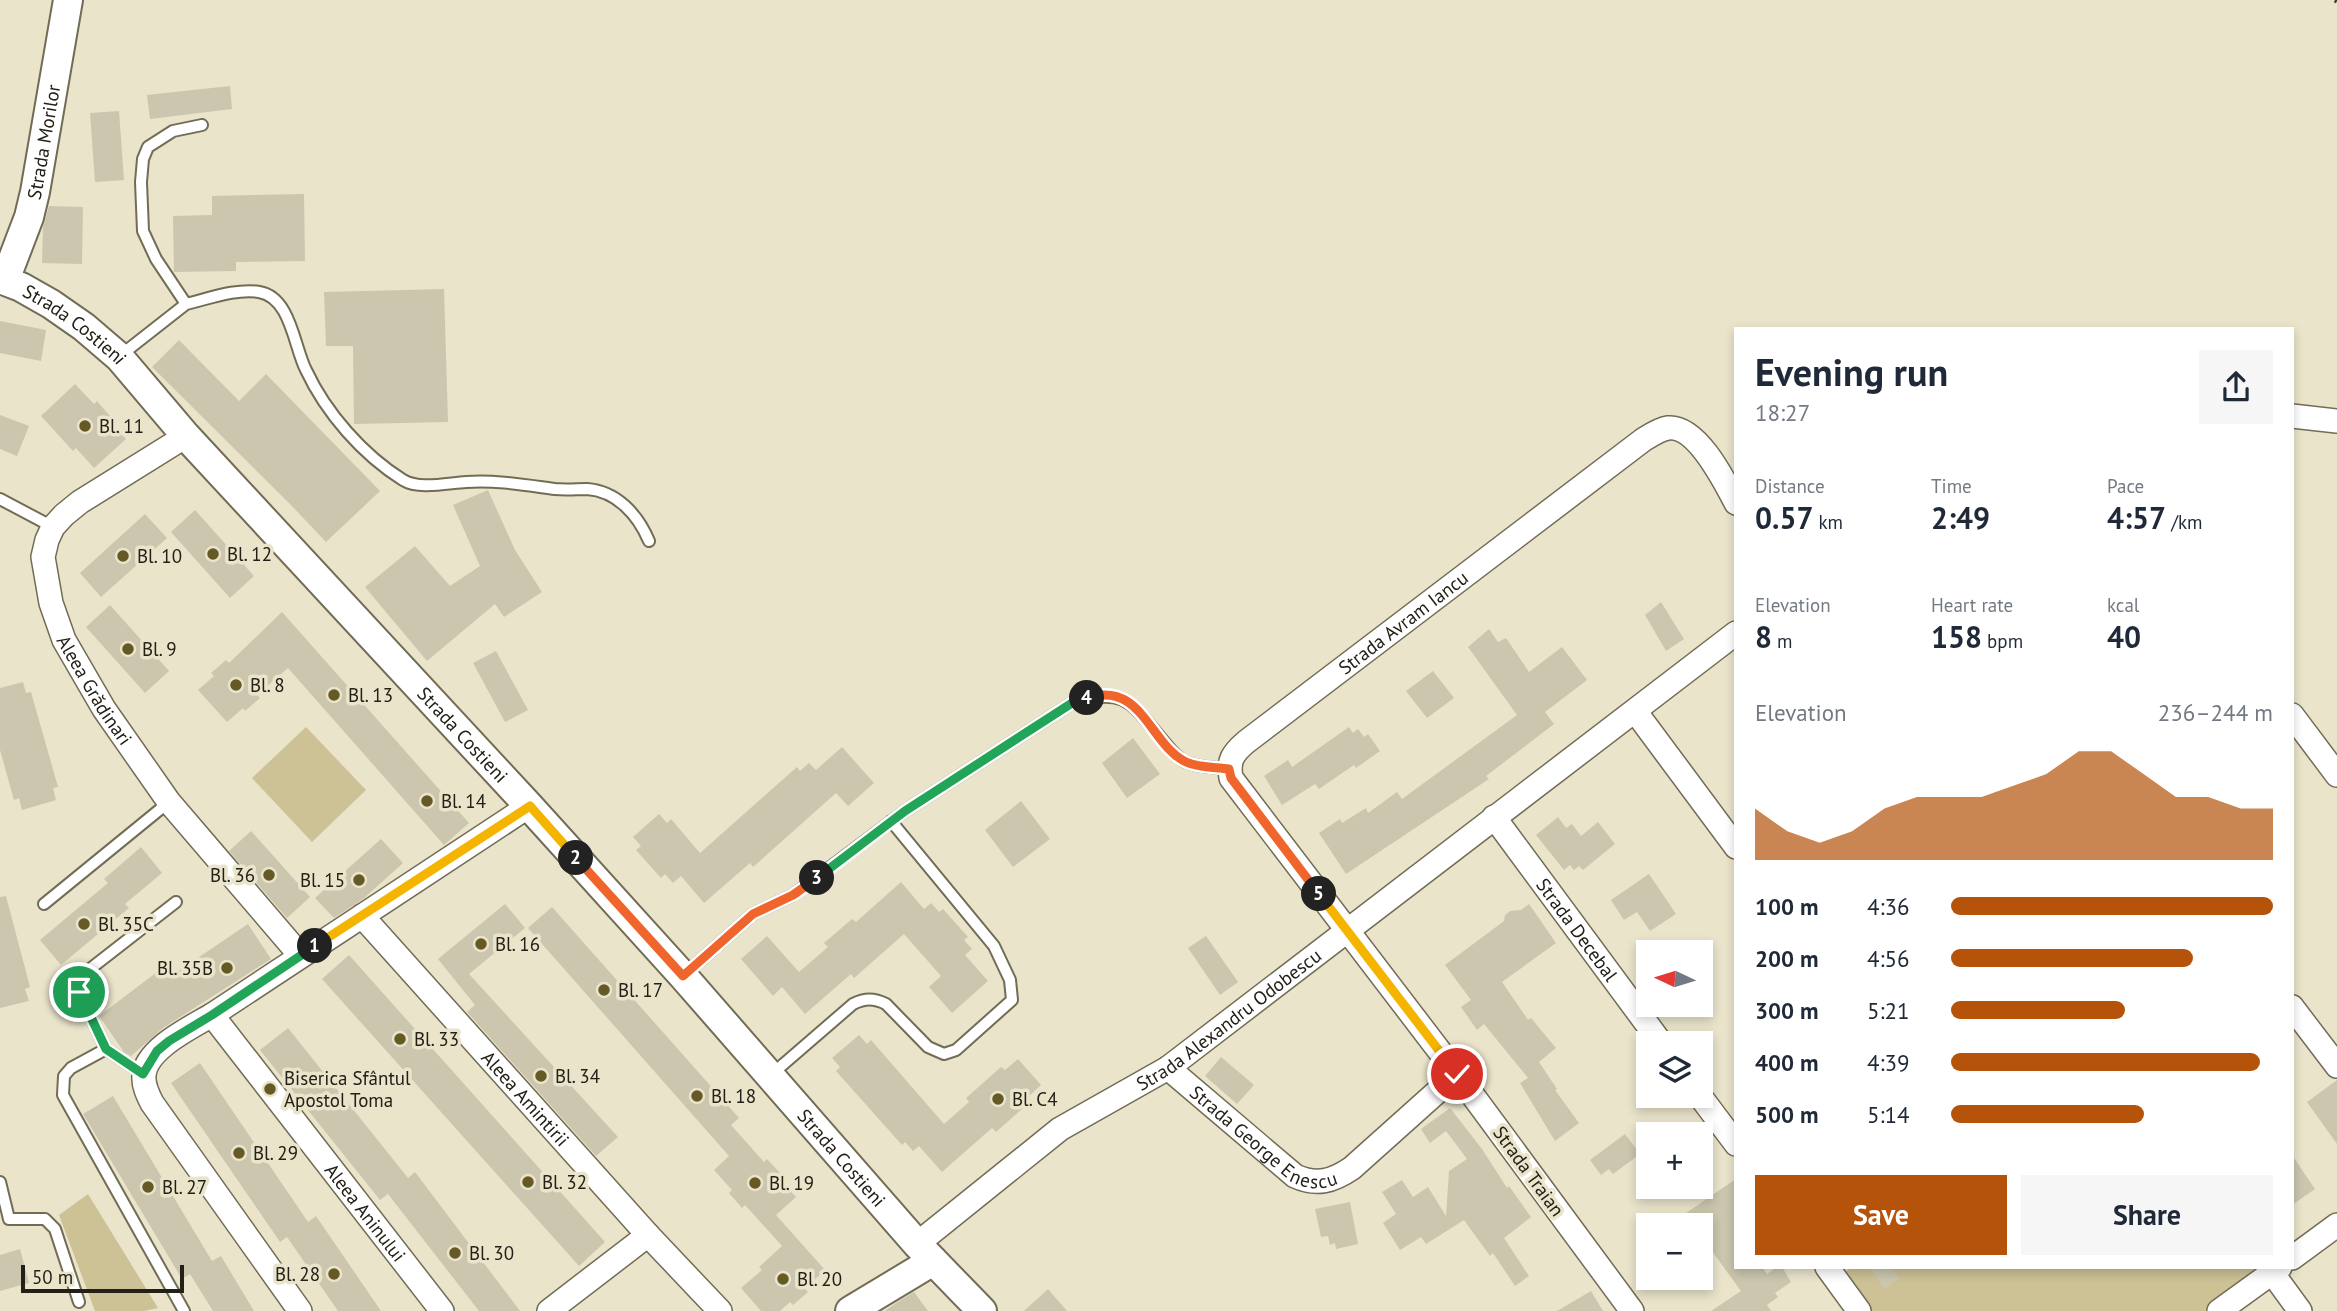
<!DOCTYPE html>
<html lang="en">
<head>
<meta charset="utf-8">
<style>
	:root { --surface:#fff; --page:#f6f6f7; --text:#1f2937; --muted:#747a83; --accent:#b45309 }
	body { margin:0; font-family:"PT Sans",sans-serif; background:var(--page); color:var(--text); height:100vh; display:flex; flex-direction:column; font-size:26px; white-space:nowrap }
	* { box-sizing:border-box; margin:0 }
	p { font-size:23px; color:var(--muted) }
	.icon { flex:none; width:38px; height:38px; fill:none; stroke:currentColor; stroke-width:2; stroke-linecap:round; stroke-linejoin:round }
	.map { position:relative; flex:1; overflow:hidden }
	.sheet { position:absolute; left:1734px; top:327px; width:560px; height:942px; display:flex; flex-direction:column; background:var(--surface); border-radius:0px; box-shadow:0 4px 10px #0003 }
	.sheet>* { flex:none }
	.needle { width:46px; rotate:274deg }
	.fabs { position:absolute; left:1636px; top:940px; display:grid; gap:14px }
	.fabs a { display:grid; place-items:center; width:77px; height:77px; border-radius:0px; background:var(--surface); box-shadow:0 4px 10px #0003; font-size:35px }
	.scale { position:absolute; left:21px; bottom:18px; width:163px; box-sizing:border-box; padding-left:7px; border:4px solid #232017; border-top:0; font-size:19px; line-height:24px; white-space:nowrap; color:#232017; -webkit-text-stroke:5px #eae4cb; paint-order:stroke }
	.pin { position:absolute; display:grid; place-items:center; width:60px; height:60px; color:#fff; margin:-30px; border:4px solid #fff; border-radius:50%; box-shadow:0 2px 7px #0007 }
	.km { position:absolute; width:35px; height:35px; margin:-18px; border-radius:50%; background:#222; color:#fff; font-size:19px; line-height:35px; text-align:center }
	.round { display:grid; place-items:center; flex:none; width:74px; height:74px; border-radius:0px; background:var(--page) }
	.headline { display:flex; align-items:center; justify-content:space-between; height:119px; padding:0 21px }
	h1 { font-size:38px; font-weight:800; line-height:52px }
	.figures { display:grid; grid-template-columns:repeat(3,1fr); gap:10px; height:119px; padding:7px 21px }
	.figures div { display:grid; align-content:center }
	.figures b { font-size:30px; font-weight:800 }
	.figures small { font-size:19px; font-weight:400 }
	.figures p { font-size:19px }
	.chart { height:196px; padding:14px 21px }
	.chart p { display:flex; justify-content:space-between }
	.chart svg { width:100%; height:126px; margin-top:7px; fill:var(--accent); opacity:.7 }
	.cta { display:flex; gap:14px; margin-top:auto; padding:14px 21px }
	.cta a { flex:1; height:80px; border-radius:0px; background:var(--accent); color:#fff; font-size:28px; font-weight:800; line-height:80px; text-align:center }
	.cta a+a { background:var(--page); color:var(--text) }
	ul { padding:0 21px; list-style:none; font-size:23px }
	li { display:grid; grid-template-columns:112px 84px 1fr; align-items:center; height:52px }
	li i { height:18px; border-radius:9px; background:var(--accent) }
	.map>svg:first-child { display:block }
</style>
</head>
<body>
<div class="map">
<svg width="2337" height="1311" viewBox="0 0 2337 1311">
	<rect width="100%" height="100%" fill="#eae4cb"/>
	<path fill="#cdc296" d="M 306,727 L 366,790 L 312,842 L 252,778 Z
		M 88,1194 L 158,1308 L 144,1311 L 95,1311 L 59,1215 Z
		M 1852,1267 L 2268,1267 L 2219,1311 L 1864,1311 L 1839,1276 Z"/>
	<path fill="#cbc6ad" d="M 230,86 L 232,109 L 150,119 L 147,95 Z
		M 119,111 L 124,180 L 95,182 L 90,113 Z
		M 304,194 L 305,261 L 236,262 L 236,271 L 174,272 L 173,216 L 212,215 L 212,196 Z
		M 49,206 L 83,207 L 82,264 L 42,263 L 43,227 Z
		M 444,289 L 448,422 L 354,424 L 353,346 L 326,346 L 324,292 Z
		M 0,321 L 46,330 L 41,361 L 0,353 Z
		M 179,340 L 239,401 L 266,374 L 380,491 L 326,542 L 290,504 L 152,367 Z
		M 75,384 L 94,404 L 97,401 L 110,416 L 107,419 L 126,439 L 94,468 L 76,448 L 73,451 L 41,416 Z
		M 0,415 L 29,426 L 17,456 L 0,449 Z
		M 488,490 L 515,550 L 542,592 L 504,617 L 495,604 L 427,661 L 365,587 L 415,546 L 450,586 L 480,566 L 453,505 Z
		M 195,510 L 254,576 L 230,598 L 171,532 Z
		M 145,514 L 167,538 L 101,597 L 80,573 Z
		M 1661,602 L 1684,639 L 1666,651 L 1645,615 Z
		M 110,605 L 169,671 L 145,693 L 86,627 Z
		M 282,612 L 469,823 L 444,845 L 288,668 L 257,695 L 260,698 L 245,711 L 243,708 L 227,722 L 198,690 L 214,676 L 211,673 L 226,660 L 229,663 Z
		M 1489,629 L 1498,642 L 1506,638 L 1529,672 L 1562,647 L 1587,680 L 1545,712 L 1554,724 L 1486,776 L 1489,779 L 1346,874 L 1319,833 L 1340,819 L 1342,823 L 1366,808 L 1368,813 L 1397,792 L 1402,799 L 1517,715 L 1468,647 Z
		M 496,651 L 528,710 L 505,722 L 473,663 Z
		M 1433,671 L 1454,698 L 1427,718 L 1406,691 Z
		M 23,682 L 26,693 L 31,692 L 58,787 L 53,788 L 56,800 L 22,810 L 19,798 L 14,800 L 0,750 L 0,688 Z
		M 1349,727 L 1353,733 L 1358,729 L 1364,737 L 1368,734 L 1380,751 L 1356,768 L 1354,765 L 1319,789 L 1315,784 L 1282,805 L 1264,776 L 1288,760 L 1292,767 Z
		M 1133,738 L 1160,774 L 1127,798 L 1102,763 Z
		M 842,747 L 874,783 L 848,806 L 836,793 L 753,867 L 750,863 L 704,903 L 681,876 L 673,883 L 665,874 L 661,878 L 636,850 L 641,846 L 633,837 L 659,814 L 667,823 L 671,819 L 700,853 L 797,767 L 800,771 L 809,763 L 816,770 Z
		M 1021,801 L 1050,839 L 1013,867 L 985,830 Z
		M 1558,817 L 1566,828 L 1572,824 L 1581,836 L 1598,822 L 1615,844 L 1583,870 L 1579,866 L 1574,870 L 1570,865 L 1564,870 L 1536,835 Z
		M 251,831 L 310,897 L 287,918 L 229,851 Z
		M 381,839 L 403,863 L 363,899 L 334,918 L 315,898 Z
		M 141,847 L 162,873 L 125,904 L 129,908 L 61,965 L 40,940 L 108,883 L 104,879 Z
		M 1649,874 L 1676,914 L 1650,931 L 1637,912 L 1624,920 L 1611,900 Z
		M 901,882 L 924,909 L 931,903 L 939,912 L 943,909 L 968,937 L 964,940 L 972,949 L 965,955 L 988,981 L 952,1013 L 929,987 L 941,976 L 904,934 L 854,978 L 851,974 L 805,1014 L 782,987 L 773,996 L 741,959 L 767,936 L 799,972 L 828,947 L 824,943 L 852,919 L 856,922 Z
		M 6,896 L 30,987 L 25,989 L 29,1001 L 0,1008 L 0,897 Z
		M 505,904 L 525,928 L 469,974 L 618,1137 L 596,1156 L 467,1012 L 475,1005 L 438,959 Z
		M 1529,904 L 1556,943 L 1502,982 L 1528,1020 L 1531,1018 L 1556,1048 L 1539,1062 L 1557,1089 L 1555,1090 L 1579,1123 L 1555,1141 L 1520,1083 L 1528,1078 L 1484,1024 L 1477,1030 L 1461,1007 L 1471,1000 L 1445,965 L 1504,921 L 1505,915 L 1510,911 L 1521,910 Z
		M 552,907 L 739,1118 L 731,1125 L 764,1162 L 767,1159 L 780,1173 L 777,1176 L 796,1197 L 776,1215 L 825,1270 L 805,1289 L 808,1292 L 793,1305 L 790,1302 L 780,1311 L 761,1311 L 741,1288 L 762,1270 L 759,1267 L 782,1246 L 745,1205 L 742,1208 L 729,1193 L 732,1190 L 714,1170 L 729,1156 L 528,928 Z
		M 248,924 L 271,959 L 163,1028 L 131,1056 L 124,1052 L 99,1016 L 161,969 L 168,978 Z
		M 1206,936 L 1238,982 L 1220,995 L 1188,948 Z
		M 349,955 L 605,1242 L 579,1266 L 322,979 Z
		M 288,1028 L 408,1178 L 415,1172 L 520,1311 L 479,1311 L 388,1194 L 380,1200 L 260,1050 Z
		M 859,1035 L 867,1044 L 871,1040 L 944,1124 L 969,1102 L 966,1098 L 1001,1067 L 1005,1070 L 1018,1059 L 1041,1085 L 1028,1097 L 1031,1101 L 996,1132 L 992,1128 L 942,1172 L 919,1146 L 913,1151 L 905,1142 L 902,1145 L 836,1071 L 840,1067 L 832,1058 Z
		M 1221,1057 L 1254,1085 L 1237,1104 L 1205,1076 Z
		M 200,1063 L 308,1222 L 316,1216 L 381,1311 L 338,1311 L 287,1237 L 280,1242 L 171,1083 Z
		M 2337,1080 L 2337,1144 L 2307,1102 Z
		M 113,1096 L 212,1261 L 221,1256 L 254,1311 L 213,1311 L 190,1274 L 182,1279 L 83,1114 Z
		M 1450,1108 L 1482,1149 L 1507,1188 L 1509,1186 L 1531,1217 L 1504,1238 L 1529,1276 L 1515,1286 L 1493,1253 L 1490,1256 L 1464,1220 L 1426,1244 L 1421,1237 L 1400,1250 L 1383,1223 L 1396,1214 L 1382,1192 L 1402,1180 L 1413,1197 L 1428,1187 L 1446,1216 L 1449,1171 L 1467,1159 L 1446,1131 L 1430,1143 L 1421,1129 Z
		M 1625,1134 L 1640,1154 L 1613,1174 L 1609,1169 L 1601,1175 L 1590,1160 Z
		M 2292,1155 L 2315,1189 L 2292,1205 Z
		M 1736,1179 L 1736,1267 L 1762,1267 L 1767,1274 L 1777,1267 L 1782,1267 L 1791,1282 L 1775,1293 L 1778,1297 L 1767,1305 L 1771,1311 L 1711,1311 L 1741,1291 L 1701,1236 L 1701,1225 L 1694,1225 L 1686,1213 Z
		M 1350,1202 L 1358,1244 L 1336,1249 L 1335,1243 L 1330,1245 L 1328,1236 L 1321,1237 L 1315,1209 Z
		M 20,1249 L 29,1283 L 0,1291 L 0,1255 Z
		M 1869,1267 L 1891,1267 L 1899,1278 L 1885,1289 Z
		M 1048,1289 L 1067,1311 L 1024,1311 Z
		M 1591,1291 L 1603,1311 L 1557,1311 Z
		M 914,1292 L 928,1311 L 885,1311 L 896,1303 Z"/>
	<g fill="none" stroke-linecap="round" stroke-linejoin="round">
		<g stroke="#726c56" stroke-width="14">
			<path id="service" d="M 202,125 L 173,131 L 148,147 L 143,159 L 141,182 L 143,231 L 156,259 L 186,304 C 208,299 236,288 259,292 C 291,297 294,347 306,370 C 326,413 363,455 403,480 C 419,490 448,483 466,482 C 497,480 525,485 555,489 C 566,490 577,489 587,489 C 617,491 638,515 649,541
				M 121,355 L 186,304
				M 0,499 L 53,527
				M 44,904 L 169,802
				M 683,976 L 753,914 L 793,895 L 905,811 L 1072,703 C 1127,685 1133,706 1166,744 C 1171,750 1179,759 1186,762 C 1199,768 1216,767 1229,769
				M 106,1049 L 78,990 L 77,983 L 81,976 L 176,902
				M 143,1074 L 106,1049 L 71,1068 L 64,1076 L 63,1095 L 184,1311
				M 772,1074 L 853,1004 C 865,998 874,998 886,1004 L 928,1047 L 944,1054 L 956,1050 L 1012,1000 L 1010,980 L 994,946 L 891,821
				M 0,1182 L 9,1219 L 45,1219 L 55,1229 L 79,1302"/>
		</g>
		<g stroke="#726c56" stroke-width="26">
			<g id="minor">
				<path d="M 2292,416 L 2337,421"/>
				<path id="s1" d="M 186,436 L 80,502 L 64,515 L 53,527 L 47,540 L 43,557 L 51,603 L 64,640 L 104,709 L 169,802 L 300,955"/>
				<path d="M 1635,711 L 1736,847"/>
				<path d="M 2292,715 L 2337,775"/>
				<path id="s2" d="M 1494,817 L 1661,1043"/>
				<path id="s3" d="M 362,916 L 648,1235 L 720,1311"/>
				<path d="M 2292,1007 L 2337,1066"/>
				<path id="s4" d="M 212,1015 L 442,1311"/>
				<path id="s5" d="M 1168,1068 L 1295,1176 C 1317,1186 1333,1181 1352,1168 L 1457,1074"/>
				<path d="M 1700,1096 L 1736,1144"/>
				<path id="s6" d="M 917,1244 L 1060,1129 L 1168,1068 L 1736,633"/>
				<path d="M 2292,1258 L 2337,1225"/>
				<path d="M 1827,1267 L 1859,1311"/>
				<path d="M 2268,1267 L 2300,1311"/>
				<path d="M 300,1311 L 152,1103 C 148,1095 143,1085 144,1076 C 145,1049 192,1027 212,1015 L 529,806"/>
				<path d="M 549,1311 L 648,1235"/>
				<path id="s7" d="M 1632,1311 L 1457,1074 L 1231,778 C 1228,761 1232,754 1246,742 L 1643,440 C 1651,435 1660,429 1668,428 C 1697,425 1725,482 1736,503"/>
				<path d="M 2219,1311 L 2280,1267"/>
			</g>
		</g>
		<g stroke="#726c56" stroke-width="32">
			<g id="tertiary">
				<path id="s8" d="M 0,279 L 21,287 L 51,304 L 84,327 L 119,357 L 186,436 L 529,806 L 683,976 L 917,1244 L 982,1311"/>
				<path id="s9" d="M 5,280 L 29,217 L 35,192 L 68,0"/>
				<path d="M 850,1311 L 933,1261"/>
			</g>
		</g>
		<use href="#service" stroke="#fff" stroke-width="10"/>
		<use href="#minor" stroke="#fff" stroke-width="23"/>
		<use href="#tertiary" stroke="#fff" stroke-width="28"/>
		<path stroke="#3a362b" stroke-width="5" stroke-dasharray="3.5 7" stroke-linecap="butt" d="M 2335,0 L 2337,1"/>
	</g>
	<g fill="none" stroke-linecap="round" stroke-linejoin="round">
		<g stroke="#fff" stroke-width="14">
			<path id="split-1" d="M 79,992 L 106,1049 L 143,1074 L 157,1051 L 169,1041 L 212,1015 L 315,946"/>
		</g>
		<g stroke="#fff" stroke-width="14">
			<path id="split-2" d="M 315,946 L 530,806 L 576,858"/>
		</g>
		<g stroke="#fff" stroke-width="14">
			<path id="split-3" d="M 576,858 L 683,976 L 753,914 L 793,895 L 817,878"/>
		</g>
		<g stroke="#fff" stroke-width="14">
			<path id="split-4" d="M 817,878 L 905,811 L 1072,703 L 1087,698"/>
		</g>
		<g stroke="#fff" stroke-width="14">
			<path id="split-5" d="M 1087,698 C 1142,680 1149,744 1186,762 C 1199,768 1216,767 1229,769 L 1231,778 L 1319,894"/>
		</g>
		<g stroke="#fff" stroke-width="14">
			<path id="split-6" d="M 1319,894 L 1457,1074"/>
		</g>
		<use href="#split-1" stroke="#22a559" stroke-width="9"/>
		<use href="#split-2" stroke="#f5b400" stroke-width="9"/>
		<use href="#split-3" stroke="#f0652b" stroke-width="9"/>
		<use href="#split-4" stroke="#22a559" stroke-width="9"/>
		<use href="#split-5" stroke="#f0652b" stroke-width="9"/>
		<use href="#split-6" stroke="#f5b400" stroke-width="9"/>
	</g>
	<g fill="#655926" stroke="#eae4cb" stroke-width="2.5">
		<circle cx="85" cy="426" r="7"/>
		<circle cx="213" cy="554" r="7"/>
		<circle cx="123" cy="556" r="7"/>
		<circle cx="128" cy="649" r="7"/>
		<circle cx="236" cy="685" r="7"/>
		<circle cx="334" cy="695" r="7"/>
		<circle cx="427" cy="801" r="7"/>
		<circle cx="269" cy="875" r="7"/>
		<circle cx="359" cy="880" r="7"/>
		<circle cx="84" cy="924" r="7"/>
		<circle cx="481" cy="944" r="7"/>
		<circle cx="227" cy="968" r="7"/>
		<circle cx="604" cy="990" r="7"/>
		<circle cx="400" cy="1039" r="7"/>
		<circle cx="541" cy="1076" r="7"/>
		<circle cx="270" cy="1089" r="7"/>
		<circle cx="697" cy="1096" r="7"/>
		<circle cx="998" cy="1099" r="7"/>
		<circle cx="239" cy="1153" r="7"/>
		<circle cx="528" cy="1182" r="7"/>
		<circle cx="755" cy="1183" r="7"/>
		<circle cx="148" cy="1187" r="7"/>
		<circle cx="455" cy="1253" r="7"/>
		<circle cx="334" cy="1274" r="7"/>
		<circle cx="783" cy="1279" r="7"/>
	</g>
	<g text-anchor="middle" stroke-width="7" stroke-linejoin="round" paint-order="stroke">
		<g font-size="19" fill="#232017" stroke="#eae4cb">
			<text dy="7" stroke="none"><textPath href="#s9" startOffset="144">Strada Morilor</textPath></text>
			<text dy="7" stroke="none"><textPath href="#s8" startOffset="88">Strada Costieni</textPath></text>
			<text dy="7" stroke="none"><textPath href="#s7" startOffset="906">Strada Avram Iancu</textPath></text>
			<text dy="7" stroke="none"><textPath href="#s1" startOffset="338">Aleea Grădinari</textPath></text>
			<text dy="7" stroke="none"><textPath href="#s8" startOffset="654">Strada Costieni</textPath></text>
			<text dy="7" stroke="none"><textPath href="#s2" startOffset="140">Strada Decebal</textPath></text>
			<text dy="7" stroke="none"><textPath href="#s6" startOffset="385">Strada Alexandru Odobescu</textPath></text>
			<text dy="7" stroke="none"><textPath href="#s3" startOffset="245">Aleea Amintirii</textPath></text>
			<text dy="7" stroke="none"><textPath href="#s5" startOffset="121">Strada George Enescu</textPath></text>
			<text dy="7" stroke="none"><textPath href="#s8" startOffset="1222">Strada Costieni</textPath></text>
			<text transform="translate(1529 1171) rotate(54)" y="7">Strada Traian</text>
			<text dy="7" stroke="none"><textPath href="#s4" startOffset="250">Aleea Aninului</textPath></text>
		</g>
		<g font-size="19" fill="#232017" stroke="#eae4cb" text-anchor="start">
			<text x="99" y="433">Bl. 11</text>
			<text x="227" y="561">Bl. 12</text>
			<text x="137" y="563">Bl. 10</text>
			<text x="142" y="656">Bl. 9</text>
			<text x="250" y="692">Bl. 8</text>
			<text x="348" y="702">Bl. 13</text>
			<text x="441" y="808">Bl. 14</text>
			<text x="255" y="882" text-anchor="end">Bl. 36</text>
			<text x="345" y="887" text-anchor="end">Bl. 15</text>
			<text x="98" y="931">Bl. 35C</text>
			<text x="495" y="951">Bl. 16</text>
			<text x="213" y="975" text-anchor="end">Bl. 35B</text>
			<text x="618" y="997">Bl. 17</text>
			<text x="414" y="1046">Bl. 33</text>
			<text x="555" y="1083">Bl. 34</text>
			<text x="284" y="1085">Biserica Sfântul<tspan x="284" dy="22">Apostol Toma</tspan></text>
			<text x="711" y="1103">Bl. 18</text>
			<text x="1012" y="1106">Bl. C4</text>
			<text x="253" y="1160">Bl. 29</text>
			<text x="542" y="1189">Bl. 32</text>
			<text x="769" y="1190">Bl. 19</text>
			<text x="162" y="1194">Bl. 27</text>
			<text x="469" y="1260">Bl. 30</text>
			<text x="320" y="1281" text-anchor="end">Bl. 28</text>
			<text x="797" y="1286">Bl. 20</text>
		</g>
	</g>
</svg>
<div class="fabs">
<a><svg class="needle" viewBox="-14 -14 28 28"><path d="M0-13l5 13h-10z" fill="#e53935"/><path d="M0 13l5-13h-10z" fill="#747a83"/></svg></a>
<a><svg class="icon" aria-label="layers" viewBox="0 0 24 24"><path d="M12 4l9 5-9 5-9-5zM3 14l9 5 9-5"/></svg></a>
<a>+</a>
<a>−</a>
</div>
<div class="scale">50 m</div>
<div class="pin" style="left:79px;top:992px;background:#1e9e55"><svg class="icon" aria-label="arrive" viewBox="0 0 24 24"><path d="M6 21V4h12l-3 4 3 4H6"/></svg></div>
<div class="pin" style="left:1457px;top:1074px;background:#d93025"><svg class="icon" aria-label="check" viewBox="0 0 24 24"><path d="M5 12l5 5 9-10"/></svg></div>
<b class="km" style="left:315px;top:946px">1</b>
<b class="km" style="left:576px;top:858px">2</b>
<b class="km" style="left:817px;top:878px">3</b>
<b class="km" style="left:1087px;top:698px">4</b>
<b class="km" style="left:1319px;top:894px">5</b>
<section class="sheet">
<div class="headline"><div><h1>Evening run</h1><p>18:27</p></div><a class="round"><svg class="icon" aria-label="share" viewBox="0 0 24 24"><path d="M12 15V3M7 8l5-5 5 5M5 13v7h14v-7"/></svg></a></div>
<div class="figures">
<div><p>Distance</p><b>0.57<small> km</small></b></div>
<div><p>Time</p><b>2:49</b></div>
<div><p>Pace</p><b>4:57<small> /km</small></b></div>
</div>
<div class="figures">
<div><p>Elevation</p><b>8<small> m</small></b></div>
<div><p>Heart rate</p><b>158<small> bpm</small></b></div>
<div><p>kcal</p><b>40</b></div>
</div>
<div class="chart"><p><span>Elevation</span>236–244 m</p>
<svg viewBox="0 0 160 44" preserveAspectRatio="none"><path d="M0 44V26L10 34L20 38L30 34L40 26L50 22L60 22L70 22L80 18L90 14L100 6L110 6L120 14L130 22L140 22L150 26L160 26V44z"/></svg>
</div>
<ul>
<li><b>100 m</b>4:36<i style="width:100%"></i></li>
<li><b>200 m</b>4:56<i style="width:75%"></i></li>
<li><b>300 m</b>5:21<i style="width:54%"></i></li>
<li><b>400 m</b>4:39<i style="width:96%"></i></li>
<li><b>500 m</b>5:14<i style="width:60%"></i></li>
</ul>
<div class="cta"><a>Save</a><a>Share</a></div>
</section>
</div>
</body>
</html>
